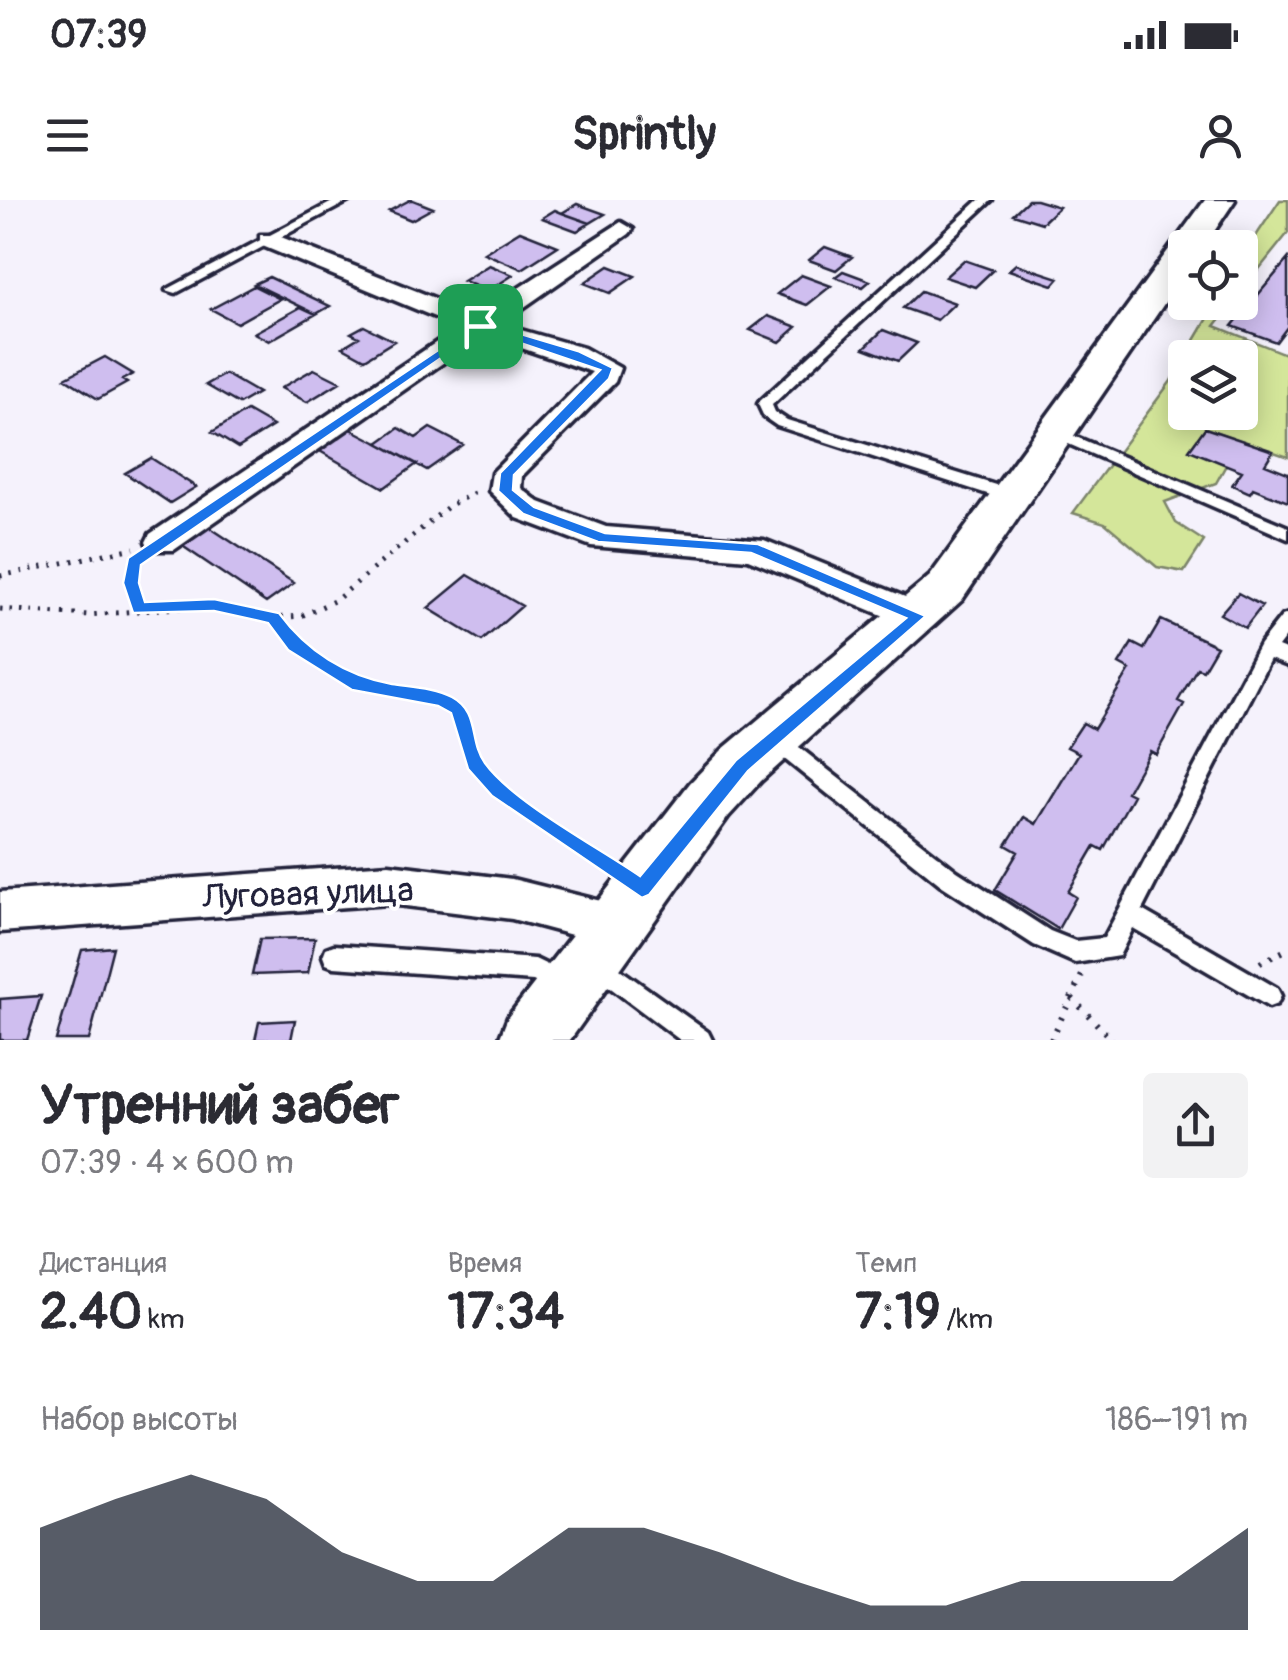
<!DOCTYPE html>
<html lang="ru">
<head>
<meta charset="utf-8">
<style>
	:root { --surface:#fff; --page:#f2f2f3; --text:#2b2b33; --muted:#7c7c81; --accent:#111827 }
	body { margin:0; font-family:Pangolin,sans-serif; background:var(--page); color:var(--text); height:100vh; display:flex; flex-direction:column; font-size:38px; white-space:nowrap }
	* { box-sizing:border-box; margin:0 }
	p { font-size:32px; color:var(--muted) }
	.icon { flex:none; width:55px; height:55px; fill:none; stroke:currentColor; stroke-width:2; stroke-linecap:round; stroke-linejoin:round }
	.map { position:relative; height:840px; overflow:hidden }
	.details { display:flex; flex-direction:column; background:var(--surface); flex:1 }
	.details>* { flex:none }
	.tools { position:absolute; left:1168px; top:30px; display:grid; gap:20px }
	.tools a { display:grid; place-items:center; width:90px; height:90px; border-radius:10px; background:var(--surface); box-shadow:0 5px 25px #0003; font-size:50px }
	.pin { position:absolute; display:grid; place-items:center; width:85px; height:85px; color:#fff; margin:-42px; border-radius:20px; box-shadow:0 5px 15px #0006 }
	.round { display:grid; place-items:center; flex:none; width:105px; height:105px; border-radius:10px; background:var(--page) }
	.summary { display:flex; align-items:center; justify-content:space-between; height:170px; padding:0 40px }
	h1 { font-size:55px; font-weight:700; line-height:75px }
	.stats { display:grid; grid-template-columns:repeat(3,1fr); gap:15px; height:170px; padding:10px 40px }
	.stats div { display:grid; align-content:center }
	.stats b { font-size:50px; font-weight:700 }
	.stats small { font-size:28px; font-weight:400 }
	.stats p { font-size:28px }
	.chart { height:280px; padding:20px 40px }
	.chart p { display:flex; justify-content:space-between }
	.chart svg { width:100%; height:180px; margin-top:10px; fill:var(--accent); opacity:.7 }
	.status { display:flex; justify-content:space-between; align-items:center; height:70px; padding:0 50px; background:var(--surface); direction:ltr }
	.status svg { height:28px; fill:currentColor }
	header { display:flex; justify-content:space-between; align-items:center; height:130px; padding:0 40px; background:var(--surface); font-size:45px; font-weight:700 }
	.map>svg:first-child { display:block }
</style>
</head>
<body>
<div class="status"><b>07:39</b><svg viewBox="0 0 49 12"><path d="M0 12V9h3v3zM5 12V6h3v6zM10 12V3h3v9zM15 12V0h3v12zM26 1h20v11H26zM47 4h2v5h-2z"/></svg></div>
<header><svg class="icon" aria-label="menu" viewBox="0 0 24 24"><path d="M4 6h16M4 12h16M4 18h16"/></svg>Sprintly<svg class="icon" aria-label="person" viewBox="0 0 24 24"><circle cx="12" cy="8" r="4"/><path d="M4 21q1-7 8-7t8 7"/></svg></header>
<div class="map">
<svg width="1288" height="840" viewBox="0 0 1288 840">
	<rect width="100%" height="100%" fill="#f5f2fc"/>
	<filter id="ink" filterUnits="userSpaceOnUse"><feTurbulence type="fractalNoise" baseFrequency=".01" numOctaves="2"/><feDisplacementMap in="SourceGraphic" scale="20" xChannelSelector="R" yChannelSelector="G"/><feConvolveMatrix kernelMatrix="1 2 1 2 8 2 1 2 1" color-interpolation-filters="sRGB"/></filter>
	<g filter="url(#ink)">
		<path fill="#d4e69a" stroke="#7b846a" stroke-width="2.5" fill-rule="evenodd" d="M 1280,0 L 1288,0 L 1288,33 L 1240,93 L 1240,60 Z
			M 1217,103 L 1233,103 L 1215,126 L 1288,155 L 1288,257 L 1205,228 L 1190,249 L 1226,265 L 1216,283 L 1165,302 L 1176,323 L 1204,341 L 1184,372 L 1157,367 L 1105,323 L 1073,313 L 1171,181 ZM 1185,158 L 1240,158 L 1240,212 L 1185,212 Z"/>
		<path fill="#cfbeef" stroke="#22223b" stroke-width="2.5" d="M 410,0 L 413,0 L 433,8 L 411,20 L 389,11 Z
			M 1028,0 L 1036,0 L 1059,7 L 1042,23 L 1013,14 Z
			M 577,4 L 605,14 L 590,23 L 562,13 Z
			M 555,10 L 562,13 L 590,23 L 577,31 L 542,18 Z
			M 520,31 L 558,46 L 522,69 L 484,53 Z
			M 825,47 L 852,57 L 836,70 L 809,60 Z
			M 1288,59 L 1288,126 L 1276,142 L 1232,126 Z
			M 964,60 L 993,70 L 975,87 L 945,77 Z
			M 1016,64 L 1059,78 L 1053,85 L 1009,70 Z
			M 489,65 L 513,75 L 488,91 L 463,81 Z
			M 609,66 L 635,76 L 610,93 L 584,83 Z
			M 843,71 L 870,81 L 863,87 L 835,77 Z
			M 801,75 L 831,86 L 807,105 L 777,94 Z
			M 269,77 L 330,106 L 316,114 L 254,84 Z
			M 254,86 L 280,99 L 237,123 L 211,109 Z
			M 454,88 L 477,98 L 465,105 L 442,95 Z
			M 921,91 L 955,103 L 937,120 L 903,108 Z
			M 301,107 L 316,114 L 269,141 L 254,133 Z
			M 768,116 L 797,127 L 780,142 L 750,130 Z
			M 364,126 L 394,141 L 365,159 L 343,147 L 359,137 L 351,133 Z
			M 883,130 L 917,143 L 898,161 L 864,148 Z
			M 105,157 L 133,174 L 122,180 L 127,183 L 98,199 L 65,178 Z
			M 314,169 L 340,182 L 307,202 L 281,188 Z
			M 225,174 L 258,193 L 239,204 L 206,185 Z
			M 247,211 L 273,226 L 238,248 L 212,232 Z
			M 399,228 L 416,238 L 430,228 L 463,245 L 427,270 L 378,243 Z
			M 1205,228 L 1273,251 L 1265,264 L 1288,273 L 1288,302 L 1253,288 L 1250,293 L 1232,285 L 1242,271 L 1189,250 Z
			M 351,229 L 378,243 L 417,264 L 384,288 L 318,250 Z
			M 151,258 L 196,287 L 170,303 L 125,273 Z
			M 209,327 L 294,383 L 266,403 L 181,345 Z
			M 468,375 L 522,406 L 482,441 L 428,408 Z
			M 1238,393 L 1262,406 L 1245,428 L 1220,414 Z
			M 1161,420 L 1217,446 L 1203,470 L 1197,468 L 1178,501 L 1184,504 L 1156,554 L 1150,551 L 1127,592 L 1133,595 L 1103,650 L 1095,646 L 1081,670 L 1068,692 L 1076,697 L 1058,729 L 995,690 L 1018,652 L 1006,645 L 1024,617 L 1036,624 L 1079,553 L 1067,547 L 1083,523 L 1094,529 L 1130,470 L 1119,464 L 1132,443 L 1144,449 Z
			M 315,738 L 308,773 L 252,775 L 260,739 Z
			M 113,747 L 89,840 L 56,840 L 82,750 Z
			M 41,796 L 27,840 L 0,840 L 0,799 Z
			M 295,820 L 291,840 L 255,840 L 259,822 Z"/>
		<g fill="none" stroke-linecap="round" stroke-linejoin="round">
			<g stroke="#22223b" stroke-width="7">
				<path id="lane" d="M 336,0 L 351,0 L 176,93 L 166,90 Z
					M 979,0 L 992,0 L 772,205 L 775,212 L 787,220 L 1018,292 L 1020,296 L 1018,300 L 1006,300 L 777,226 L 764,217 L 758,204 L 760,201 Z
					M 1055,228 L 1288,327 L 1288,339 L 1050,236 L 1050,230 Z
					M 1288,414 L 1288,434 L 1278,447 L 1288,451 L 1288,466 L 1270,459 L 1142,710 L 1277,788 L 1281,796 L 1277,804 L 1269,807 L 1133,728 L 1119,756 L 1075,763 L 1034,745 L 941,685 L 767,545 L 764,539 L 767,533 L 774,531 L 781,533 L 957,671 L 1050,731 L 1075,741 L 1104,738 L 1260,444 L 1282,416 Z
					M 334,745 L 535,759 L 568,775 L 571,783 L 568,791 L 560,794 L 533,781 L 334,767 L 326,764 L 323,756 L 326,748 Z
					M 596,752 L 708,832 L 712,840 L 680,840 L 588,771 L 585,763 L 588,755 Z"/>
			</g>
			<g stroke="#22223b" stroke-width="7">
				<path id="street" d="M 621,22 L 633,29 L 629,34 L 500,124 L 584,148 L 620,168 L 615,182 L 522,276 L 521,288 L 539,302 L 606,327 L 764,340 L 930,407 L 935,416 L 930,425 L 918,429 L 906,425 L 748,359 L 591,346 L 517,318 L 489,291 L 492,273 L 592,172 L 483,135 L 174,350 L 150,350 L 146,342 L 150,334 L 459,127 L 260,45 L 260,35 L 276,35 L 477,115 Z
					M 389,664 L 512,679 L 613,704 L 629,710 L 635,725 L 629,740 L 613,746 L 512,719 L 389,704 L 0,732 L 0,692 Z"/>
			</g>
			<g stroke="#22223b" stroke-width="7">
				<path id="secondary" d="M 1205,0 L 1235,0 L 1203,48 L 1185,48 L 1185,73 L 962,400 L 761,581 L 728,617 L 570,840 L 499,840 L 508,817 L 690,583 L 723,549 L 930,376 Z"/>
			</g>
			<path stroke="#22223b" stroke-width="5" stroke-dasharray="2.5 8" stroke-linecap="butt" d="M 0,376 L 134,348
				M 139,408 L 131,383 L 134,362 L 140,357
				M 0,409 L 89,415 L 214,405 L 273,418 L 301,416 L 336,400 L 450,305 L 478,291
				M 273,418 C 303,455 338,478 385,489"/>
			<path stroke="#22223b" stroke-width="6" stroke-dasharray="2.5 9" stroke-linecap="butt" d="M 374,486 C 397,492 428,490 449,503 C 474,519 465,556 484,577 C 519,614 568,639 610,666
				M 1260,763 L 1288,749
				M 1072,798 L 1112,840
				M 1051,840 L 1082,775"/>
			<use href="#lane" fill="#fff" fill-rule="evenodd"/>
			<use href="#street" fill="#fff" fill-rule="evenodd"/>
			<use href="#secondary" fill="#fff" fill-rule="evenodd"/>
		</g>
	</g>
	<path fill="#1a73e8" stroke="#fff" stroke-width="2.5" fill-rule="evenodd" d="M 480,122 L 578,151 L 613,168 L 609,179 L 514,275 L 513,290 L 534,307 L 605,333 L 758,344 L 926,416 L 748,571 L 649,695 L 642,698 L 492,596 L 468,569 L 451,513 L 438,506 L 352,490 L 288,450 L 268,423 L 214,411 L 133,413 L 123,383 L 128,358 ZM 482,130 L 600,170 L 500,273 L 498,291 L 523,314 L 598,342 L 751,353 L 906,418 L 736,560 L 640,676 C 598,647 513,602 485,563 C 469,541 480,512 452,497 C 435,488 411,487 392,484 C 346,476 307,451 279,413 L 214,399 L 145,402 L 139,383 L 141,365 Z"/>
	<g text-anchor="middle" stroke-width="8" stroke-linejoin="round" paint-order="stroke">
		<g font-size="35" fill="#22223b" stroke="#fff">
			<text transform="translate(308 693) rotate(-2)" y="12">Луговая улица</text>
		</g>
	</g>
</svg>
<div class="tools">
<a><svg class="icon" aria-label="locate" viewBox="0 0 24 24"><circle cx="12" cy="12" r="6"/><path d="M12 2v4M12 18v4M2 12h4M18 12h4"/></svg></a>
<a><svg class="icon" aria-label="layers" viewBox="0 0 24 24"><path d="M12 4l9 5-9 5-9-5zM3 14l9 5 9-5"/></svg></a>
</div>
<div class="pin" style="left:480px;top:126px;background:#1e9e55"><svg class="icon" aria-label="arrive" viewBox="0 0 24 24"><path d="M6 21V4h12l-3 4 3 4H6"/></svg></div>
</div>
<section class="details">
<div class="summary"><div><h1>Утренний забег</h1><p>07:39 · 4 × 600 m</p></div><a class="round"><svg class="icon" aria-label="share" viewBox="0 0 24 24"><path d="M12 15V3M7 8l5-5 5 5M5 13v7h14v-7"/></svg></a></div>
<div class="stats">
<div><p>Дистанция</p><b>2.40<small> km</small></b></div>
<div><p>Время</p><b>17:34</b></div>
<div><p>Темп</p><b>7:19<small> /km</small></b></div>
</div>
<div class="chart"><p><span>Набор высоты</span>186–191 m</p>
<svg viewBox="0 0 160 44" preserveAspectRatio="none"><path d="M0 44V19L10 12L20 6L30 12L40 25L50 32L60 32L70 19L80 19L90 25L100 32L110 38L120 38L130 32L140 32L150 32L160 19V44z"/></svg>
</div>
</section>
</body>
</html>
